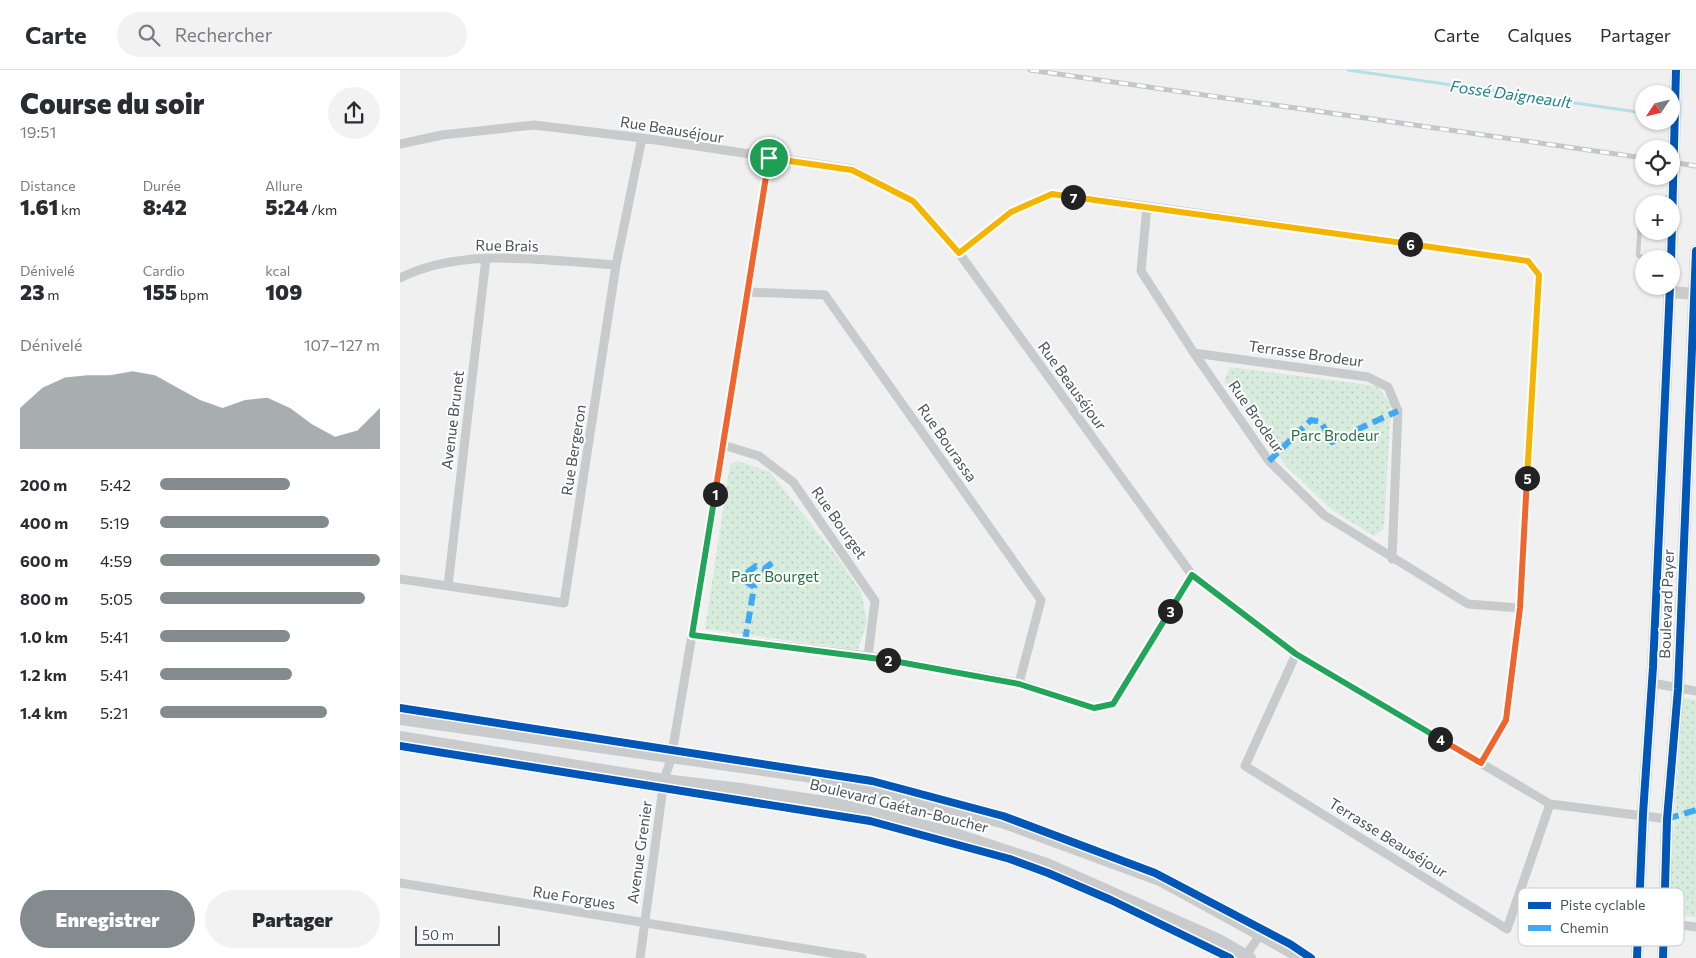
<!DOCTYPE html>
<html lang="fr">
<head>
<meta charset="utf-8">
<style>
	:root { --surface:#fff; --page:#f2f2f3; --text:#2b2b33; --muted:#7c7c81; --line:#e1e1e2; --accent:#848b8e }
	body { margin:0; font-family:Commissioner,sans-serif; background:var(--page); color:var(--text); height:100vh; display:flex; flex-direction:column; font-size:19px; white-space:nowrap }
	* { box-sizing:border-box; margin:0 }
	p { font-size:16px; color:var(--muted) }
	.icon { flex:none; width:28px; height:28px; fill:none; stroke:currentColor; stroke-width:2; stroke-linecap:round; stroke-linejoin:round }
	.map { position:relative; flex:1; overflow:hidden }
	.panel { display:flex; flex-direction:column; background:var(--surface); width:400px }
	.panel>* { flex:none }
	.needle { width:32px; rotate:235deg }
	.fabs { position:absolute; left:1235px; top:15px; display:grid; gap:10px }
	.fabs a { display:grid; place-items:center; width:45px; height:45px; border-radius:50%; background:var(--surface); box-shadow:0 1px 4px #0004; font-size:25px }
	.scale { position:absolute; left:15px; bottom:12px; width:85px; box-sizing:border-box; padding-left:5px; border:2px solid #4a545a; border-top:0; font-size:14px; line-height:18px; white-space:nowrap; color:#4a545a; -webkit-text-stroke:4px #fff; paint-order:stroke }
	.pin { position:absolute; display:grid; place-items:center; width:42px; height:42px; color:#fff; margin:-21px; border:2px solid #fff; border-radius:50%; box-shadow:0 1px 5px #0007 }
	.km { position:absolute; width:25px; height:25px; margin:-12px; border-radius:50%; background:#222; color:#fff; font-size:14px; line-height:25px; text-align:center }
	.round { display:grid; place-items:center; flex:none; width:52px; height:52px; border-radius:26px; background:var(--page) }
	.overview { display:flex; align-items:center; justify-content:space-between; height:85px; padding:0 20px }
	h1 { font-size:28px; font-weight:800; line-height:38px }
	.figures { display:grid; grid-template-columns:repeat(3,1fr); gap:8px; height:85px; padding:5px 20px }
	.figures div { display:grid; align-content:center }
	.figures b { font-size:21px; font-weight:800 }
	.figures small { font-size:14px; font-weight:400 }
	.figures p { font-size:14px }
	.chart { height:140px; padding:10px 20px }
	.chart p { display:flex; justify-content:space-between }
	.chart svg { width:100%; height:90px; margin-top:5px; fill:var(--accent); opacity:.7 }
	.button { display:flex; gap:10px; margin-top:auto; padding:10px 20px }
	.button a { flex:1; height:58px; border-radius:30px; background:var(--accent); color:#fff; font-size:20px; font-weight:800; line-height:58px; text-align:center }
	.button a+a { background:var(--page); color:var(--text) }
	ul { padding:0 20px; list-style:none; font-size:16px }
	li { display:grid; grid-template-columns:80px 60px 1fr; align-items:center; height:38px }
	li i { height:12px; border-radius:6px; background:var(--accent) }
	header { display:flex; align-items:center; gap:30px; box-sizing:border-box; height:70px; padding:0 25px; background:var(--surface); border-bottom:1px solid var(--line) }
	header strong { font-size:24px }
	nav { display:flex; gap:28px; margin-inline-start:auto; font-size:18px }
	.search { width:350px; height:45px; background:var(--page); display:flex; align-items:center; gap:12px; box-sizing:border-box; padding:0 18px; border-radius:28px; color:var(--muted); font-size:19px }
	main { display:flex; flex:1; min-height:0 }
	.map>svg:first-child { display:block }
</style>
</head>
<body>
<header>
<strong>Carte</strong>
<div class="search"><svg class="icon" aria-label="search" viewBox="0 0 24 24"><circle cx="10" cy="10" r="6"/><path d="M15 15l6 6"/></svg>Rechercher</div>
<nav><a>Carte</a><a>Calques</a><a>Partager</a></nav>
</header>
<main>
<section class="panel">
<div class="overview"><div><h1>Course du soir</h1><p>19:51</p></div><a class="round"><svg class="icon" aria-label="share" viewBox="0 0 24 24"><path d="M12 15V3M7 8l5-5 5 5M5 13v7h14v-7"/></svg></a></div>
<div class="figures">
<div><p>Distance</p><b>1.61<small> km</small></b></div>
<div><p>Durée</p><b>8:42</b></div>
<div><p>Allure</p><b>5:24<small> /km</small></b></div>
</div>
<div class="figures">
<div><p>Dénivelé</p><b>23<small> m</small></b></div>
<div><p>Cardio</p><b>155<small> bpm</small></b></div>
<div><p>kcal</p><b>109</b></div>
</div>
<div class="chart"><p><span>Dénivelé</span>107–127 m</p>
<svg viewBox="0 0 160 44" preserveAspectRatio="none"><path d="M0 44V24L10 14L20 9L30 8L40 8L50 6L60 8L70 14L80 20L90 24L100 20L110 19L120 24L130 32L140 38L150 35L160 24V44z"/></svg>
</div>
<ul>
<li><b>200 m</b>5:42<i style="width:59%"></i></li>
<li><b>400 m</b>5:19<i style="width:77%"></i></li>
<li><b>600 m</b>4:59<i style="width:100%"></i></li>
<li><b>800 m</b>5:05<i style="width:93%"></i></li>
<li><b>1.0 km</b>5:41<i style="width:59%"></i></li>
<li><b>1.2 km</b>5:41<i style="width:60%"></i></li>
<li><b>1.4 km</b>5:21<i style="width:76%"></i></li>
</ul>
<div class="button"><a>Enregistrer</a><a>Partager</a></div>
</section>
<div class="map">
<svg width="1296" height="888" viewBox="0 0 1296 888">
	<defs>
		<pattern id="grass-dots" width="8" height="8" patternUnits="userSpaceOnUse" patternTransform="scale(1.25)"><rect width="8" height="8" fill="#d7ecdd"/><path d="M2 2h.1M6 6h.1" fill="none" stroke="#baccc0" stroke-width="1.8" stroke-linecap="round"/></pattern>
	</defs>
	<rect width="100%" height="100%" fill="#f0f0f0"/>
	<path fill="url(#grass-dots)" d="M 830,297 L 977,316 L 991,334 L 984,459 L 974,466 L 932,440 L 886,396 L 824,311 Z
		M 338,391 L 370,402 L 441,492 L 461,522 L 467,551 L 458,580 L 305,559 L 330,394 Z
		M 1283,628 L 1296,630 L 1296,847 L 1268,844 Z"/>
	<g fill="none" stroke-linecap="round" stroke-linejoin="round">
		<path stroke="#b1e1e6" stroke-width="3" d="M 948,0 L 1244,43"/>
		<path stroke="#c8cbcc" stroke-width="4.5" d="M 1248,134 L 1271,126
			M 1244,135 L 1241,136 L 1238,185 L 1245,189"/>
		<path stroke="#c8cbcc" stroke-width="9" d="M 0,74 L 42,65 L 134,55 L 242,68 L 452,99 L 513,131 L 559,183 L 792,505 L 896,584 L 1150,734 L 1267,749
			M 747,136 L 741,201 L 794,283 L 869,391 L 924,445 L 1068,534 L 1120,538
			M 559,183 L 611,142 L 652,124 L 747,136 L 1128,191 L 1139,205 L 1120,538 L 1106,650 L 1081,693
			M 0,208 C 64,176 146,191 216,195
			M 347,222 L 425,225 L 641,530 L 619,613
			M 794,283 L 968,307 L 988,317 L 998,341 L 992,489
			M 323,375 L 359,386 L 393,412 L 475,531 L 468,586
			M 0,509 L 164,533 L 216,195 L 242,68
			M 48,516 L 86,188
			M 292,565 L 468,586 L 619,613 L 694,638 L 713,634 L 792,505
			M 896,584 L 845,696 L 1107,859 L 1150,734
			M 1252,613 L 1296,621
			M 0,813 L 462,888
			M 1239,849 L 1296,857
			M 240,888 L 264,710 L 271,689 L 292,565 L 369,88
			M 844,888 L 860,865"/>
		<path stroke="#c9cbcd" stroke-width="12" d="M 1271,193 L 1276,0
			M 1270,222 L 1294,224
			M 0,649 L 426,709 L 605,753 L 760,810 L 902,888
			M 0,667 L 264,710 L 341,719 L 438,734 L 549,762 L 647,794 L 819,870 L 850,888
			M 1237,888 L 1243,744 L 1253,597 L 1270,216
			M 1263,888 L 1267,749 L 1278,619 L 1296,181"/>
		<g stroke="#c4c6c7" stroke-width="5">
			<path id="rail" d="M 630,0 L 1244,88
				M 1271,92 L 1296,96"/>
		</g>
		<use href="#rail" stroke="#fff" stroke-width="3" stroke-dasharray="9" stroke-linecap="butt"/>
		<path stroke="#3fa9f5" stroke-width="6" stroke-dasharray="12 6" stroke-linecap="butt" d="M 869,391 L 911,350 L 921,352 L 932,372 L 943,365 L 954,369 L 956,360 L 998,341
			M 345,571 L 354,517 L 347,512 L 348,502 L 356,496 L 364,499 L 372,493
			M 1267,749 L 1296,740"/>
		<g stroke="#fff" stroke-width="11">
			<path id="cycleway" d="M 1271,193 L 1276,0
				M 0,638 L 472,711 L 603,746 L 755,803 L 890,874 L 911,888
				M 0,676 L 470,751 L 610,789 L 648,803 L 711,830 L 830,888
				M 1237,888 L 1243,744 L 1253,597 L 1270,216
				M 1263,888 L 1267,749 L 1278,619 L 1296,181"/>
		</g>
		<use href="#cycleway" stroke="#0057b8" stroke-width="8"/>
	</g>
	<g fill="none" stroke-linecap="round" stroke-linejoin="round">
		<g stroke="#fff" stroke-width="10">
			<path id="split-1" d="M 315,424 L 369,88"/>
		</g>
		<g stroke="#fff" stroke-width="10">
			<path id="split-2" d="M 315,424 L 292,565 L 488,590"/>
		</g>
		<g stroke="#fff" stroke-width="10">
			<path id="split-3" d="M 488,590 L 619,614 L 694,638 L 713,634 L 770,541"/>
		</g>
		<g stroke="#fff" stroke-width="10">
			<path id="split-4" d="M 770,541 L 792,505 L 896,584 L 1040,669"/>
		</g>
		<g stroke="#fff" stroke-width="10">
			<path id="split-5" d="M 1040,669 L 1081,693 L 1106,650 L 1120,538 L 1127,408"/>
		</g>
		<g stroke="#fff" stroke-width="10">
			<path id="split-6" d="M 1010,174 L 1128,191 L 1139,205 L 1127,408"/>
		</g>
		<g stroke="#fff" stroke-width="10">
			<path id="split-7" d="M 673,127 L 1010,174"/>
		</g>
		<g stroke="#fff" stroke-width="10">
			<path id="split-8" d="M 369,88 L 452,100 L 513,131 L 559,183 L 611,142 L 652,124 L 673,127"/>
		</g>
		<use href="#split-1" stroke="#f0652b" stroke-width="6"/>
		<use href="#split-2" stroke="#22a559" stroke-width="6"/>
		<use href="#split-3" stroke="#22a559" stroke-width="6"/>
		<use href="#split-4" stroke="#22a559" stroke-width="6"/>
		<use href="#split-5" stroke="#f0652b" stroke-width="6"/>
		<use href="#split-6" stroke="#f5b400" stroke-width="6"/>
		<use href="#split-7" stroke="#f5b400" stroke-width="6"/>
		<use href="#split-8" stroke="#f5b400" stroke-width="6"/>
	</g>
	<g text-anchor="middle" stroke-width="4" stroke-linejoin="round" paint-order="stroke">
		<g font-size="15" fill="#4a545a" stroke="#fff">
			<text transform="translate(272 60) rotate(9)" y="5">Rue Beauséjour</text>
			<text transform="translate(107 176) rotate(1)" y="5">Rue Brais</text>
			<text transform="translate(906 284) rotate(8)" y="5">Terrasse Brodeur</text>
			<text transform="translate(672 316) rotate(54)" y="5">Rue Beauséjour</text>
			<text transform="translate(856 347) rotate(55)" y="5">Rue Brodeur</text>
			<text transform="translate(53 350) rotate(-83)" y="5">Avenue Brunet</text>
			<text transform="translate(547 373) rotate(55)" y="5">Rue Bourassa</text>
			<text transform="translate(174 380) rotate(-81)" y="5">Rue Bergeron</text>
			<text transform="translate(439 453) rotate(55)" y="5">Rue Bourget</text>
			<text transform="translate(1267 534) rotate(-88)" y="5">Boulevard Payer</text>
			<text transform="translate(499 736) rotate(14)" y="5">Boulevard Gaétan-Boucher</text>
			<text transform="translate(988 768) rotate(32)" y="5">Terrasse Beauséjour</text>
			<text transform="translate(240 782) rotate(-82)" y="5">Avenue Grenier</text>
			<text transform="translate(174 828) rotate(9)" y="5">Rue Forgues</text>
		</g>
		<g font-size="15" fill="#237341" stroke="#fff">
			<text x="935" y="371">Parc Brodeur</text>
			<text x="375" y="512">Parc Bourget</text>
		</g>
		<g font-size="16" font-style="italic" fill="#1e828a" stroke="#fff">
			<text transform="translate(1111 24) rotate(8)" y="6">Fossé Daigneault</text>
		</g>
	</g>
	<rect x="1118" y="818" width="166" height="58" rx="8" fill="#fff" stroke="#c9ccce" stroke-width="1"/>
	<rect x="1128" y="832" width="23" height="7" fill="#0057b8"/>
	<rect x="1128" y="855" width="23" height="6" fill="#3fa9f5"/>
	<g font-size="14" fill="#4a545a">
		<text x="1160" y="840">Piste cyclable</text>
		<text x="1160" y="863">Chemin</text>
	</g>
</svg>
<div class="fabs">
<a><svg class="needle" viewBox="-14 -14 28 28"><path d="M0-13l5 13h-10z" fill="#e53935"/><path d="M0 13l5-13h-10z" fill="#7c7c81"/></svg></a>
<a><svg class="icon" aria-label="locate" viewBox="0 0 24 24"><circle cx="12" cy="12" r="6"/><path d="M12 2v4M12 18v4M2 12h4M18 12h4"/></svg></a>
<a>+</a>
<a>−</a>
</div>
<div class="scale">50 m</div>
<div class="pin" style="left:369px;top:88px;background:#1e9e55"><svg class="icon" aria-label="arrive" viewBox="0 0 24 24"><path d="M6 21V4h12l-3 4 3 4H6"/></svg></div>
<b class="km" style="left:315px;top:424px">1</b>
<b class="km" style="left:488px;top:590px">2</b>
<b class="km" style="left:770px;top:541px">3</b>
<b class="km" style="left:1040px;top:669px">4</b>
<b class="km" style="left:1127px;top:408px">5</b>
<b class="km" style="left:1010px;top:174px">6</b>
<b class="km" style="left:673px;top:127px">7</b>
</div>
</main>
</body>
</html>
